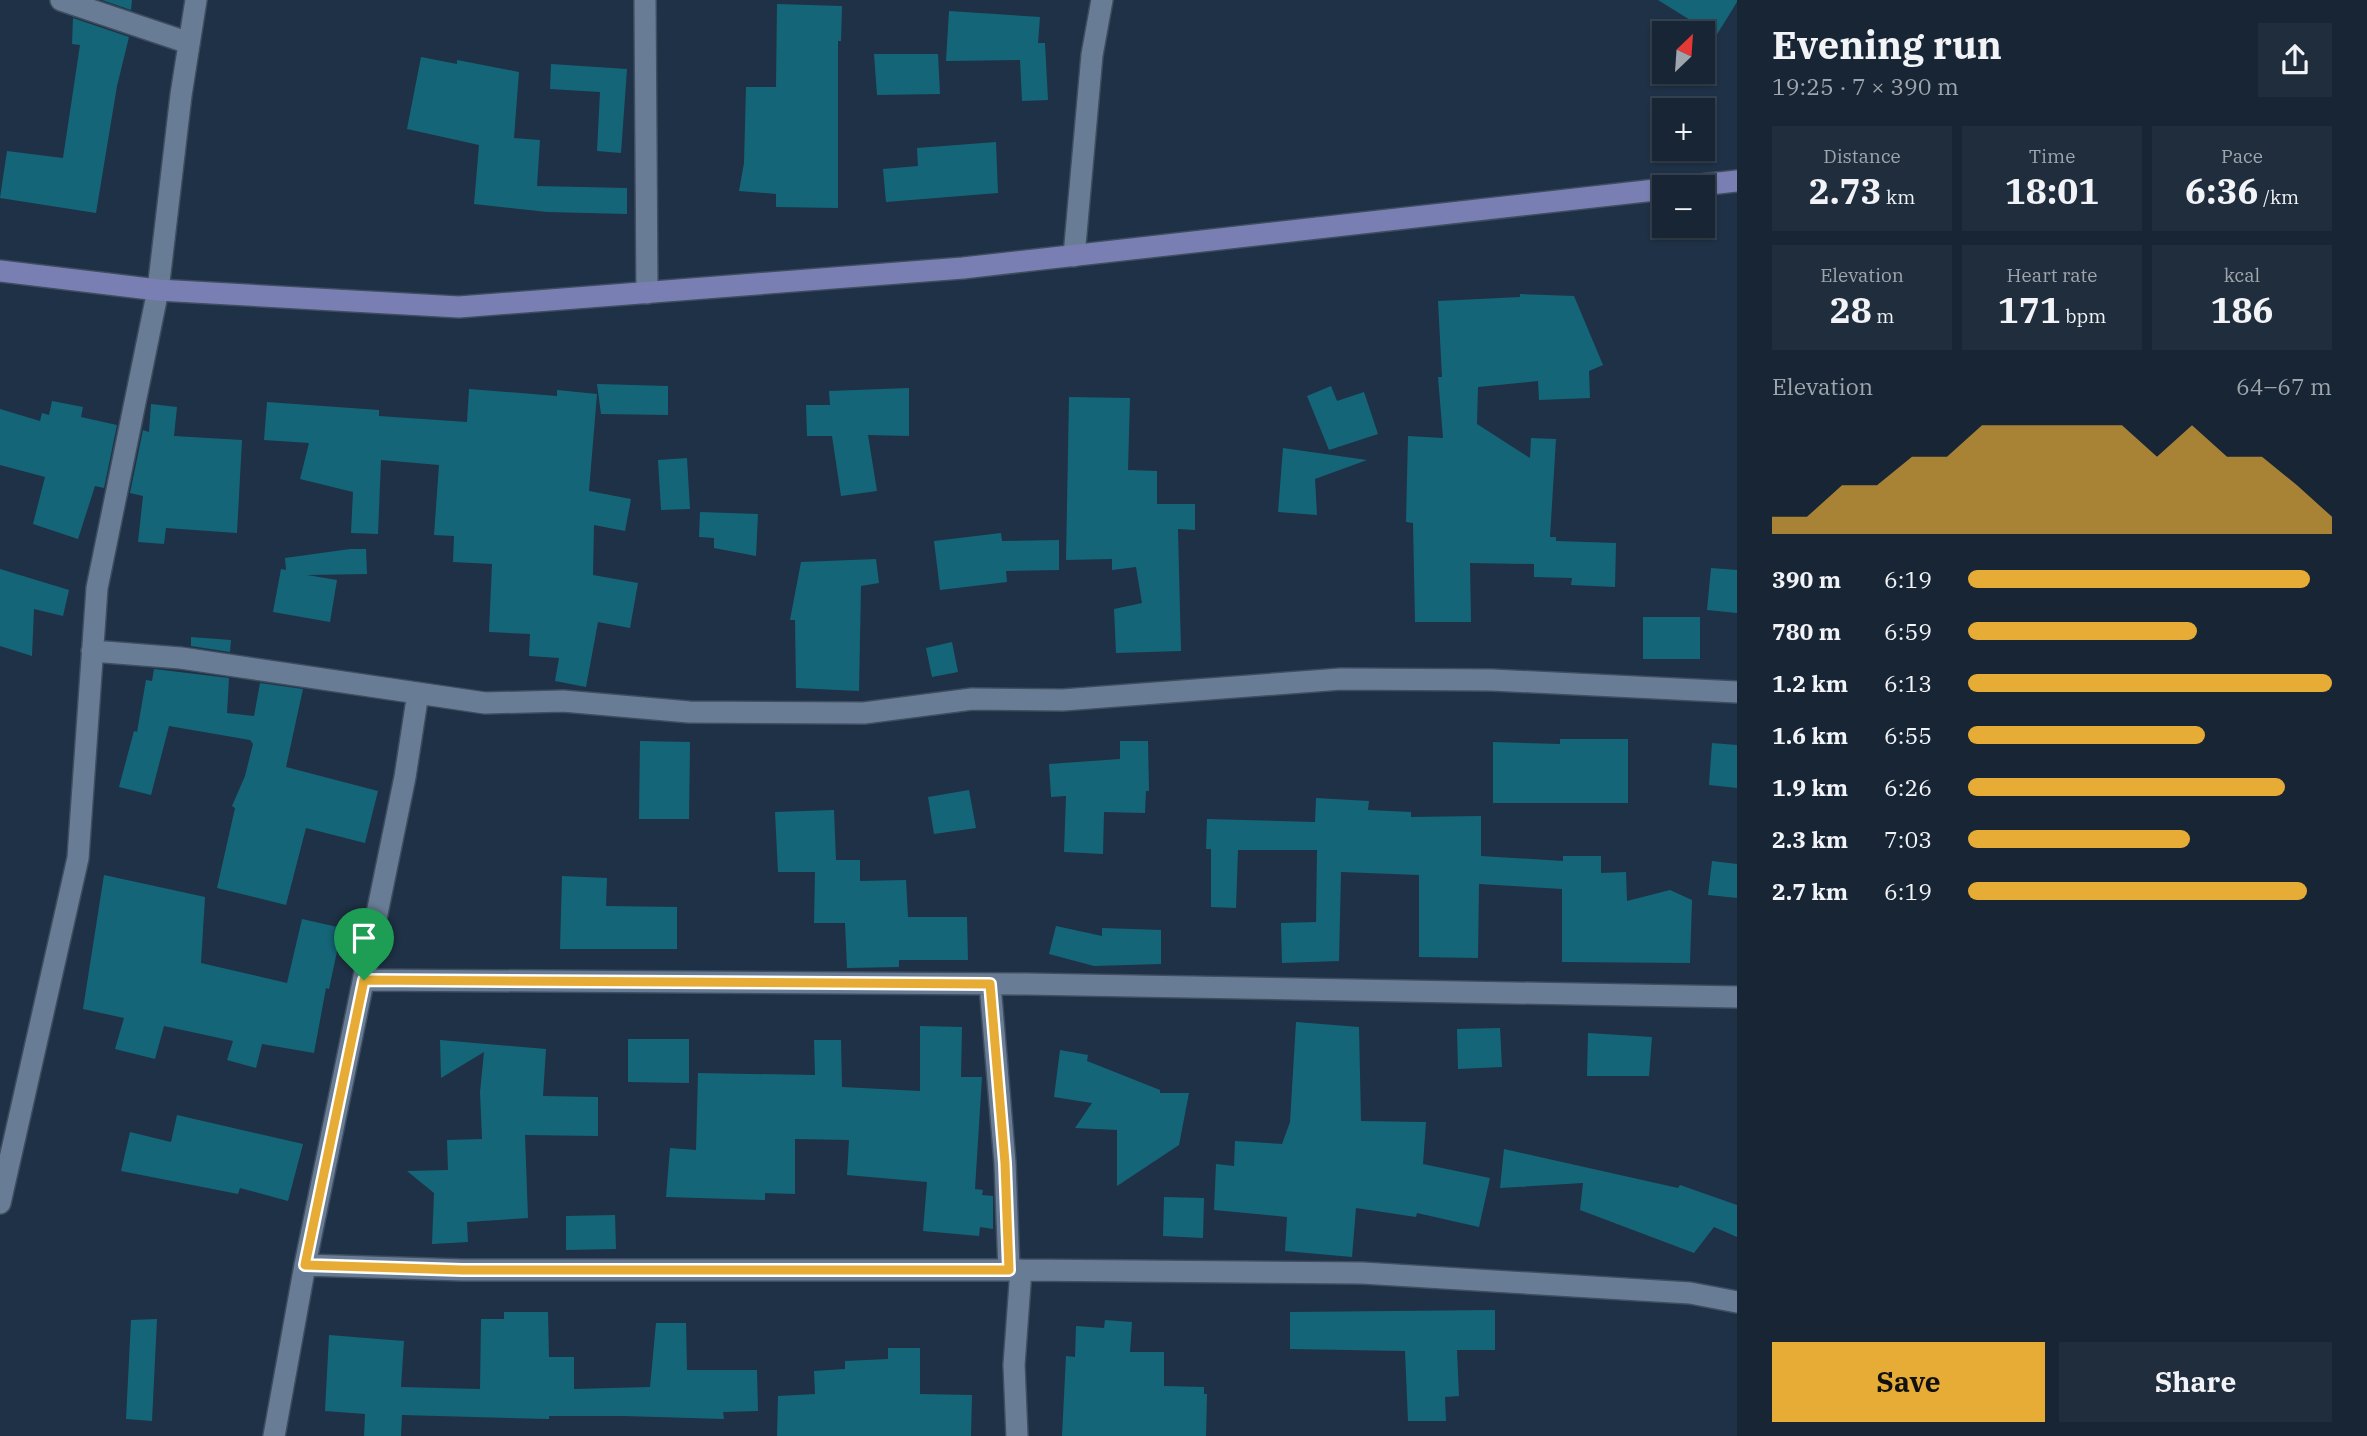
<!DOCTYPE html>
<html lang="en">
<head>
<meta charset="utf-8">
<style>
	:root { --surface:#172534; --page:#202d3c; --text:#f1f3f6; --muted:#9ea5ac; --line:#36424f; --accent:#e6ac36 }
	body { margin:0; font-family:"IBM Plex Serif",serif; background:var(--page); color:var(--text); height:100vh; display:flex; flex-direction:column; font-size:26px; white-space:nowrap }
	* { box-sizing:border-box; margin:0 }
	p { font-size:23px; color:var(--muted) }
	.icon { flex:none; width:38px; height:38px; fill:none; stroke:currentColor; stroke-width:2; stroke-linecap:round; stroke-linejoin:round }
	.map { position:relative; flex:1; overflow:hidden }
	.panel { display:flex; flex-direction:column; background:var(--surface); width:630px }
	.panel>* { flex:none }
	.needle { width:46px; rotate:25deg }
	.tools { position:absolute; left:1652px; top:21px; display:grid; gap:14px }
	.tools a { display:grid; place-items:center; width:63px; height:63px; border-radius:0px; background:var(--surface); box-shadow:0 2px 5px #0004,0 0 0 2px var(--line); font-size:35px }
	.pin { position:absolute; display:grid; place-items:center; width:60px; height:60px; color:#fff; margin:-72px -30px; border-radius:50% 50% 50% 0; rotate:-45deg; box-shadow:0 0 7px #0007 }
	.pin .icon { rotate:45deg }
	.round { display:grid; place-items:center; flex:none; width:74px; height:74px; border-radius:0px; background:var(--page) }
	.summary { display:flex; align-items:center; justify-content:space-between; height:119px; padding:0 35px }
	h1 { font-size:38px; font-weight:700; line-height:52px }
	.metrics { display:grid; grid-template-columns:repeat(3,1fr); gap:10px; height:119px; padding:7px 35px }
	.metrics div { display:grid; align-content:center; border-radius:0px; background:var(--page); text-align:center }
	.metrics b { font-size:35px; font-weight:700 }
	.metrics small { font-size:19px; font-weight:400 }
	.metrics p { font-size:19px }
	.chart { height:196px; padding:14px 35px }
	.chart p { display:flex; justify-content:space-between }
	.chart svg { width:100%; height:126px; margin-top:7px; fill:var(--accent); opacity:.7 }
	.button { display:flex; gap:14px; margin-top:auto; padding:14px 35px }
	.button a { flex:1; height:80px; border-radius:0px; background:var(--accent); color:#111; font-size:28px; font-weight:700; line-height:80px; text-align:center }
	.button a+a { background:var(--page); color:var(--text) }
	ul { padding:0 35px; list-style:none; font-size:23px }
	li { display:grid; grid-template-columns:112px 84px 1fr; align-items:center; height:52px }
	li i { height:18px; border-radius:9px; background:var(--accent) }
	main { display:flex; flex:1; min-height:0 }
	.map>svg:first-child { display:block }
</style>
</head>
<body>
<main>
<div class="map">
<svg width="1737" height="1436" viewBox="0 0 1737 1436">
	<rect width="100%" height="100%" fill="#1f3146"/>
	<path fill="#156578" d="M 102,0 L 132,0 L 131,10 Z
		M 1658,0 L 1737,0 L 1737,2 L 1716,36 Z
		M 777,4 L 842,6 L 841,41 L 838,41 L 838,208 L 776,207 L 776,194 L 739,191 L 744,163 L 746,87 L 776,87 Z
		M 949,11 L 1040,17 L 1038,43 L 1045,43 L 1048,100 L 1022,101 L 1020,60 L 946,61 Z
		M 73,18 L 129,37 L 117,86 L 96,213 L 0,198 L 7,151 L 63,158 L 80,45 L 72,44 Z
		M 874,54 L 938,54 L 940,94 L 877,95 Z
		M 421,57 L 457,64 L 457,60 L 519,72 L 514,138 L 540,140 L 537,186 L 627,188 L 627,214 L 547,212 L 474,204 L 479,145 L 407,129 Z
		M 551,64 L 627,69 L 621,153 L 597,151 L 600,92 L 550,89 Z
		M 996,142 L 998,193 L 886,202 L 883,169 L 918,166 L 917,148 Z
		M 1520,294 L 1574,296 L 1603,365 L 1589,371 L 1590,398 L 1539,400 L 1538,381 L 1478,387 L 1477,424 L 1530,458 L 1531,438 L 1556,439 L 1550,537 L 1556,537 L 1556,541 L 1616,543 L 1615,587 L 1571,585 L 1572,578 L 1534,577 L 1534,564 L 1470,563 L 1471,622 L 1415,622 L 1413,523 L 1406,522 L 1408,436 L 1443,438 L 1438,377 L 1442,377 L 1438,301 L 1520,297 Z
		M 597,384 L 668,386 L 668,415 L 601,414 Z
		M 1331,386 L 1337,401 L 1364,392 L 1378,434 L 1329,450 L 1307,396 Z
		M 909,388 L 909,436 L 868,435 L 877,491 L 841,496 L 832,436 L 807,436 L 806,405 L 830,405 L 829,391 Z
		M 469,389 L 557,396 L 557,390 L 597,394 L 589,491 L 631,499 L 625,531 L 594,525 L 593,575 L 638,583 L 630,628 L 598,622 L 586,687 L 555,681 L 559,658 L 529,656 L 530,634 L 489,632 L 492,564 L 453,562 L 454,536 L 434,535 L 439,465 L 381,460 L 378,534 L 351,533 L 353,492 L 300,479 L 309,443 L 264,440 L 267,402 L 379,410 L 379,416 L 467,422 Z
		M 1069,397 L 1130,398 L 1128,470 L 1157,471 L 1157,504 L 1195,504 L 1195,530 L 1178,529 L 1181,651 L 1116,653 L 1114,609 L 1142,603 L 1136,567 L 1112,570 L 1112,559 L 1066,560 Z
		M 52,401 L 83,407 L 81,417 L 117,425 L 104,488 L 95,486 L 78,539 L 33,524 L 45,477 L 0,465 L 0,409 L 40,421 L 42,413 L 49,415 Z
		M 151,404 L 177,407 L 174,436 L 242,440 L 237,533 L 166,528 L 164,544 L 138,542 L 143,496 L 130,493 L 143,430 L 149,432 Z
		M 1283,448 L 1367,460 L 1315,479 L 1317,515 L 1278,512 Z
		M 687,458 L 690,509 L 661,510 L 658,460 Z
		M 700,512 L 758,514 L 756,556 L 714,548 L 714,538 L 699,537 Z
		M 1001,533 L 1002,541 L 1059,540 L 1059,570 L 1006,571 L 1007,582 L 940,590 L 934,541 Z
		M 350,549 L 366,549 L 367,574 L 307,575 L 337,580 L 330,622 L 273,612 L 281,569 L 286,570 L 285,558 Z
		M 876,559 L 879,583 L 861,586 L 859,691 L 796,688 L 795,620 L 790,620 L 801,562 Z
		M 1711,568 L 1737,570 L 1737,613 L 1707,610 Z
		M 0,569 L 69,590 L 63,616 L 34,609 L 32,656 L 0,646 Z
		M 1643,617 L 1700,617 L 1700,659 L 1643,659 Z
		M 191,637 L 231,640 L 230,652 L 191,646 Z
		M 952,642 L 958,672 L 932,677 L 926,648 Z
		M 154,669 L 229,678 L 227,713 L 254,716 L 260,683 L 303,689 L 286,767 L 378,791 L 365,843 L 306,828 L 286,905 L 217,888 L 235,808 L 232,806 L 245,776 L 253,744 L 250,740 L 169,726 L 151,795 L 119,787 L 134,731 L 137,732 L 146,680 L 152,681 Z
		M 1560,739 L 1628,739 L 1628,803 L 1493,803 L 1493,742 L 1560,744 Z
		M 640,741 L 690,742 L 689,819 L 639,819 Z
		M 1120,741 L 1148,741 L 1149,791 L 1146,791 L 1145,813 L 1104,812 L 1103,854 L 1064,852 L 1066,796 L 1051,797 L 1049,764 L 1120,759 Z
		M 1712,743 L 1737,745 L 1737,788 L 1709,785 Z
		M 969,790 L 976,828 L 934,834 L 928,797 Z
		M 1316,798 L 1369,801 L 1368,810 L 1411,812 L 1411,817 L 1481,816 L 1481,856 L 1563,861 L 1563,856 L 1601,856 L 1601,873 L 1626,872 L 1627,901 L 1670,890 L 1692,900 L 1690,963 L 1562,962 L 1562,889 L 1479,884 L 1478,958 L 1419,957 L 1419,875 L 1341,872 L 1339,961 L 1282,963 L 1281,923 L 1316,922 L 1317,850 L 1238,850 L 1236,908 L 1211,907 L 1211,849 L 1206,849 L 1207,819 L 1315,822 Z
		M 834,810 L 836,860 L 860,860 L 860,881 L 906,880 L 908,917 L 967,917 L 968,960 L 899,960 L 899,967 L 847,968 L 845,923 L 814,923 L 815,872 L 778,872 L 775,812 Z
		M 1712,861 L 1737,864 L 1737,898 L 1708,895 Z
		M 104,875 L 205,897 L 201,963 L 287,983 L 302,919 L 342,928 L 329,989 L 326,988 L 314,1053 L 262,1044 L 256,1068 L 227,1060 L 233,1041 L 164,1026 L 155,1059 L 115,1049 L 124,1018 L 83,1009 Z
		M 562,876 L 607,878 L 606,906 L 677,907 L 677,949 L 560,949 Z
		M 1056,926 L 1102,936 L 1102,928 L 1161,930 L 1161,964 L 1094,966 L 1049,954 Z
		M 1296,1022 L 1359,1027 L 1361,1121 L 1426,1122 L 1423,1164 L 1490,1178 L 1479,1227 L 1417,1213 L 1416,1217 L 1356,1208 L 1352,1257 L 1285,1251 L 1287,1217 L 1214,1210 L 1216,1164 L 1234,1166 L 1235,1141 L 1282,1144 L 1290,1122 Z
		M 920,1026 L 962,1027 L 961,1077 L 982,1077 L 975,1189 L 983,1190 L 982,1195 L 993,1196 L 993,1229 L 980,1227 L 979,1236 L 923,1231 L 927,1182 L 847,1175 L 849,1140 L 795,1139 L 795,1194 L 765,1193 L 765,1200 L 666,1197 L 670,1148 L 696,1150 L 698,1073 L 815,1075 L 814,1040 L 841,1040 L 842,1087 L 920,1091 Z
		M 1500,1028 L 1502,1067 L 1458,1069 L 1457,1029 Z
		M 1588,1033 L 1652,1037 L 1649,1076 L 1587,1076 Z
		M 628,1039 L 689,1039 L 689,1083 L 628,1082 Z
		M 440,1040 L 546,1049 L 543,1096 L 598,1097 L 598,1136 L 525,1135 L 528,1218 L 467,1222 L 468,1242 L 432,1244 L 434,1193 L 407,1171 L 448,1170 L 447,1140 L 482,1139 L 480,1092 L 484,1052 L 441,1078 Z
		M 1060,1050 L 1088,1055 L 1087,1061 L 1160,1090 L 1160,1093 L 1189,1093 L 1179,1145 L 1117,1186 L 1117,1130 L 1075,1128 L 1092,1103 L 1054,1097 Z
		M 177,1115 L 303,1144 L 288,1201 L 240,1188 L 238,1194 L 121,1171 L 130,1132 L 171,1142 Z
		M 1504,1149 L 1678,1188 L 1680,1185 L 1737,1205 L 1737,1237 L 1714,1227 L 1694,1253 L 1580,1210 L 1583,1183 L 1500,1188 Z
		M 1164,1197 L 1204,1198 L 1203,1238 L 1163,1236 Z
		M 615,1215 L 616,1249 L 566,1250 L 566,1216 Z
		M 1495,1310 L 1495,1350 L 1457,1350 L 1459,1396 L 1445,1397 L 1446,1421 L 1408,1421 L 1405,1351 L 1290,1349 L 1290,1312 Z
		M 504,1312 L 548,1312 L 549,1357 L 574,1357 L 574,1389 L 650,1387 L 656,1323 L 686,1323 L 687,1370 L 757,1370 L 758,1411 L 723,1412 L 724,1419 L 623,1416 L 549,1416 L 549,1419 L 402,1415 L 401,1436 L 364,1436 L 365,1414 L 325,1411 L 329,1335 L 404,1341 L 401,1387 L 480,1389 L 481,1319 L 504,1319 Z
		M 157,1319 L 152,1421 L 126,1419 L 131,1320 Z
		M 1105,1320 L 1132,1322 L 1130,1352 L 1164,1352 L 1164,1386 L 1204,1387 L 1204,1394 L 1207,1394 L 1206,1436 L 1062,1436 L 1066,1356 L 1075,1357 L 1076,1326 L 1104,1328 Z
		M 888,1348 L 920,1348 L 920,1394 L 972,1395 L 971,1436 L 777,1436 L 778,1396 L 815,1394 L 814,1371 L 845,1369 L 845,1361 L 888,1359 Z"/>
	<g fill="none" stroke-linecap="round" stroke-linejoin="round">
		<g stroke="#3e4d5f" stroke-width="24">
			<path id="minor" d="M 61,0 L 189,43
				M 645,0 L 647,293
				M 1074,256 L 1092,55 L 1102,0
				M 92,651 L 181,658 L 485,703 L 563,701 L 689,712 L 864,713 L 972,699 L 1063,700 L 1341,679 L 1492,680 L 1737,692
				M 364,980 L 1026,984 L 1737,997
				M 990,984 L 1005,1163 L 1009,1270
				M 0,1203 L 78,858 L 97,588 L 158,290 L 181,95 L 196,0
				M 305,1265 L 462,1270 L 1021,1270 L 1362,1273 L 1690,1293 L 1737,1302
				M 274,1436 L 305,1265 L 405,777 L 418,693
				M 1017,1436 L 1014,1365 L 1021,1270"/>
		</g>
		<g stroke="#3e4d5f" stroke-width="24">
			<path id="major" d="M 1683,187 L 1737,181
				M 0,271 L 158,290 L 459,307 L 963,268 L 1664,189"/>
		</g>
		<use href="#minor" stroke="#687d95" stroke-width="21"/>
		<use href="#major" stroke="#7a7fb3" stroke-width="21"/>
	</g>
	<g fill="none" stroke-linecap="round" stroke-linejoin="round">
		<g stroke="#fff" stroke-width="14">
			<path id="route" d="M 364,980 L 990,984 L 1005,1163 L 1009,1270 L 462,1270 L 305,1265 Z"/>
		</g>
		<use href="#route" stroke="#e6ac36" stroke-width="9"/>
	</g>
</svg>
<div class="tools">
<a><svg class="needle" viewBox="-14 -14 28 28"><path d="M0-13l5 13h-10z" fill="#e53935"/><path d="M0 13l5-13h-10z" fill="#9ea5ac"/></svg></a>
<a>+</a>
<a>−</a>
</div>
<div class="pin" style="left:364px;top:980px;background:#1e9e55"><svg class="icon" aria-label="arrive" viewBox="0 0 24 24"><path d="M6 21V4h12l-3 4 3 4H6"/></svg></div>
</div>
<section class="panel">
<div class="summary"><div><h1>Evening run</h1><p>19:25 · 7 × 390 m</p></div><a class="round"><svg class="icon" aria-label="share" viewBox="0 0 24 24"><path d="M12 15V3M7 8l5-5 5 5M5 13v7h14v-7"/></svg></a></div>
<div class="metrics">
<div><p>Distance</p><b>2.73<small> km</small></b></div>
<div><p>Time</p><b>18:01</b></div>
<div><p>Pace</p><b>6:36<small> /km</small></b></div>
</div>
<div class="metrics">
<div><p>Elevation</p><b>28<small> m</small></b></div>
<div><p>Heart rate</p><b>171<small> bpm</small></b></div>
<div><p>kcal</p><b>186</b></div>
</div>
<div class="chart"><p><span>Elevation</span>64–67 m</p>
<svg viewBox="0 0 160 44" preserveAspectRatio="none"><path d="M0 44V38L10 38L20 27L30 27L40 17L50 17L60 6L70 6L80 6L90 6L100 6L110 17L120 6L130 17L140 17L150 27L160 38V44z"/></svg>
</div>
<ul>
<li><b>390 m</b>6:19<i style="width:94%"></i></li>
<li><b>780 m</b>6:59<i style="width:63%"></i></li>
<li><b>1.2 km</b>6:13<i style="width:100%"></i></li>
<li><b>1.6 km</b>6:55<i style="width:65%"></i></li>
<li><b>1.9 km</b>6:26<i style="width:87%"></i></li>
<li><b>2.3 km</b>7:03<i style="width:61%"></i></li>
<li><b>2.7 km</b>6:19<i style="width:93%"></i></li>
</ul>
<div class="button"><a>Save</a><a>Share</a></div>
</section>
</main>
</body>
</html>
